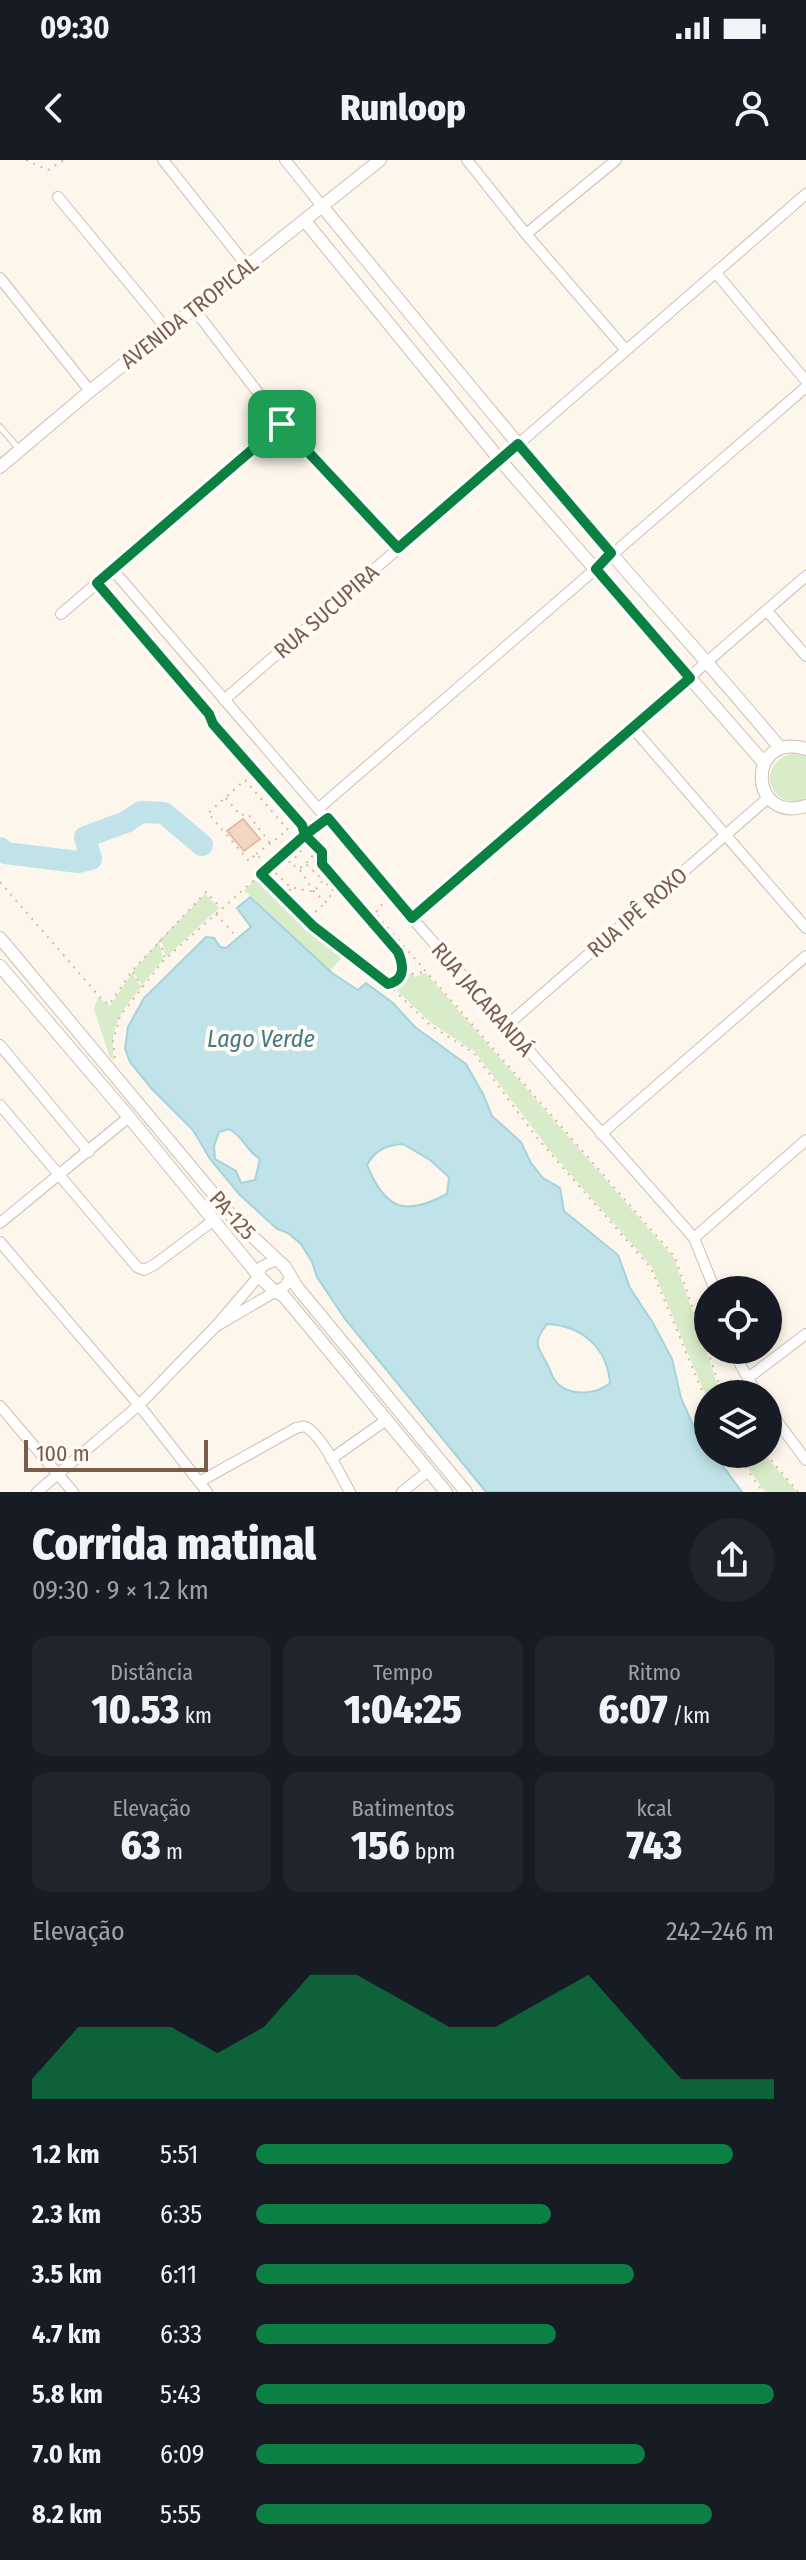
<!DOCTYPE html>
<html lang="pt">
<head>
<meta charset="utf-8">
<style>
	:root { --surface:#171b24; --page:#20242c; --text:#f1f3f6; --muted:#9ea1a6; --accent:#0b8043 }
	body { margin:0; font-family:"Fira Sans Condensed",sans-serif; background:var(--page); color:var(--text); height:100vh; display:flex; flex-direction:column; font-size:30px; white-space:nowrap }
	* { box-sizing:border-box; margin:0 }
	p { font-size:26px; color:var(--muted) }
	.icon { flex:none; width:44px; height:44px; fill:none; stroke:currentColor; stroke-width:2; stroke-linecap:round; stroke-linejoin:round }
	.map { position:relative; height:1332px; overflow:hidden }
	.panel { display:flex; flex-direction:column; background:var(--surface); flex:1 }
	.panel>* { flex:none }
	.tools { position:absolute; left:694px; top:1116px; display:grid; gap:16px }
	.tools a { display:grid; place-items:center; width:88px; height:88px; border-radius:50%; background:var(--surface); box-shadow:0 4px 12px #0003; font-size:40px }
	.scale { position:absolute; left:24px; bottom:20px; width:184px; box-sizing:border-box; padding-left:8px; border:4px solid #7a5c4d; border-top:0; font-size:22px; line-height:28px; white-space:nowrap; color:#7a5c4d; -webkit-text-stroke:6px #fffaf3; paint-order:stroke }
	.pin { position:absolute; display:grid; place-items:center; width:68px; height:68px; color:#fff; margin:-34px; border-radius:16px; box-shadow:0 4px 12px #0006 }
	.round { display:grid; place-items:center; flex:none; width:84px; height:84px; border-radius:42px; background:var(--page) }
	.overview { display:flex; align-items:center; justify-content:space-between; height:136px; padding:0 32px }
	h1 { font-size:44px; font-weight:800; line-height:60px }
	.stats { display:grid; grid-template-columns:repeat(3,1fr); gap:12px; height:136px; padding:8px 32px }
	.stats div { display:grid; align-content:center; border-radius:16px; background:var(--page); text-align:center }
	.stats b { font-size:40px; font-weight:800 }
	.stats small { font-size:22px; font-weight:400 }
	.stats p { font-size:22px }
	.chart { height:224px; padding:16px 32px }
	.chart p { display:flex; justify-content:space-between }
	.chart svg { width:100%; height:144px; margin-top:8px; fill:var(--accent); opacity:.7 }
	ul { padding:0 32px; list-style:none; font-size:26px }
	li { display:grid; grid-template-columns:128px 96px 1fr; align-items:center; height:60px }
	li i { height:20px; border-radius:10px; background:var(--accent) }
	.status { display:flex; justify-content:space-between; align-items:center; height:56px; padding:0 40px; background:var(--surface); direction:ltr }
	.status svg { height:22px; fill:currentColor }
	header { display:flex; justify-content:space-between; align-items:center; height:104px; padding:0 32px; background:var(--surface); font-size:36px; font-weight:800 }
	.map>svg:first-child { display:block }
</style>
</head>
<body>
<div class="status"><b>09:30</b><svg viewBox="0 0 49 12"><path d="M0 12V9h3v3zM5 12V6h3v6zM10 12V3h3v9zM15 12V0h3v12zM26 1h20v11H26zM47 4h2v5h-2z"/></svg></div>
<header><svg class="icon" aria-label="back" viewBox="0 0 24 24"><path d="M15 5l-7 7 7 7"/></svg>Runloop<svg class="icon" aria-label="person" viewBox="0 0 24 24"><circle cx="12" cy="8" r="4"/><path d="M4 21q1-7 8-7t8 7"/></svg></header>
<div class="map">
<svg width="806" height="1332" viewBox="0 0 806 1332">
	<rect width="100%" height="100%" fill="#fdf6ec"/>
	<path fill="#d8ecc9" d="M 793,593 L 806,596 L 806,639 C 769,652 754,603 793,593 Z
		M 261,715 L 312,767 L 346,793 L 330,811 L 280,766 L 244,730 Z
		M 205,734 L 219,748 L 166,797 L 161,779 Z
		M 159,781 L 163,800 L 142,825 L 133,811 Z
		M 404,807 L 415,817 L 426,813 L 674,1098 L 717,1223 L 723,1234 L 708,1234 L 708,1241 L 652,1107 L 551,992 L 475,892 L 430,862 L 391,825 L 398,822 Z
		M 132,813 L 141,827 C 120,853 109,866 114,901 L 109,895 L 94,849 L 98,837 L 110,846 Z
		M 738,1294 L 764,1294 L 797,1332 L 765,1332 Z"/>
	<path fill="#bfe3e8" stroke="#a5d3da" stroke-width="2" fill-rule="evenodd" d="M 250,737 L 332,813 L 358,830 L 366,823 L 393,843 L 415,867 L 466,904 L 483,934 L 492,956 L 521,982 L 531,1003 L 543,1018 L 560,1028 L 564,1051 L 618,1095 L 630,1128 L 653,1163 L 672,1199 L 681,1238 L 694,1267 L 708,1286 L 708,1294 L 714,1294 L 742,1332 L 486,1332 L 345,1159 L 317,1117 L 312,1102 L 301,1084 L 288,1073 L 277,1069 L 239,1034 L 210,999 L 193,970 L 151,928 L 130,902 L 125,889 L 128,867 L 144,838 L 206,777 L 214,778 L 220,787 L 226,788 L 251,767 L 237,748 ZM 229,969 C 245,978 246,991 260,999 L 255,1020 L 241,1023 L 236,1011 L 215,999 L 214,986 L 219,972 ZM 403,984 L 430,1000 L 449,1017 L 447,1034 C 404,1057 385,1049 367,1005 C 375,990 386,985 403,984 ZM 547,1164 C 583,1166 607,1188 610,1223 C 597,1234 572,1237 558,1224 C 553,1220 552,1214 549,1208 C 541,1188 529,1187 547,1164 Z"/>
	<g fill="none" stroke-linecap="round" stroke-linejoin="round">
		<path stroke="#bfe3e8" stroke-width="22" d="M 0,688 L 5,693 L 78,702 L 91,699 L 85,677 L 126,662 L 141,652 L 164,653 L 202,685"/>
	</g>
	<path fill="#f3d5c3" stroke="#e6bba3" stroke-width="2" d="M 243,659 L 260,679 L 244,691 L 227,671 Z"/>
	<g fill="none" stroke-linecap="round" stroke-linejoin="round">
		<g stroke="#d1beb0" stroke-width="7">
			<path id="service" d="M 0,267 L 19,289"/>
		</g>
		<g stroke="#d1beb0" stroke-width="12">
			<path id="minor" d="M 163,0 L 247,106
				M 285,0 L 322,46
				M 467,0 L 526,74 L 625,189
				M 58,37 L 167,169
				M 526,74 L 616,0
				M 716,113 L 806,221
				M 0,118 L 90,231
				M 194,149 L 282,264 L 398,388
				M 113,410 L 412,758 L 694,1078 L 715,1130
				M 767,451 L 806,496
				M 61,454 L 282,264
				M 224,540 L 806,34
				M 632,567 L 806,768
				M 319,648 L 806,227
				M 412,758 L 806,416
				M 506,866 L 768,638
				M 0,885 L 89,992
				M 0,945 L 137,1107 L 144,1110 L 154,1105 L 214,1060
				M 601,974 L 806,796
				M 0,1063 L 129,957
				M 694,1078 L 806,980
				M 0,1082 L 139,1245 L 207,1332
				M 218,1165 L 285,1126 L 291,1116
				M 735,1190 L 740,1204 L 757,1234
				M 748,1218 L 806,1174
				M 0,1246 L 73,1332
				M 768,1249 L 806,1300
				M 331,1299 L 382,1263
				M 199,1322 L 296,1268 C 302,1267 304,1265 309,1269 C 325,1281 340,1315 350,1332
				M 37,1332 L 139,1245 L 216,1166 L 259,1116 L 261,1107 L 276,1100
				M 402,1332 L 427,1312"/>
		</g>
		<g stroke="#d1beb0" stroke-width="14">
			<path id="tertiary" d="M 322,46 C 417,162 511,278 609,391 C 666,457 725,521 780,588
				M 305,61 L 500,300 L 764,603
				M 0,307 L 90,231 L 380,0
				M 806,589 C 746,571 748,664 806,646
				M 0,778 L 236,1061 L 285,1107 L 297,1127 L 466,1332
				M 0,806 L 129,957 L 259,1116 L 274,1131 L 283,1135 L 446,1332"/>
		</g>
		<path stroke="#d9b8a5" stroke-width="2" stroke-dasharray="2 6" stroke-linecap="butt" d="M 26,0 L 48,10 L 64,0
			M 103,430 L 209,554 L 213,564 L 302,665 L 305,675 L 317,666
			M 226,638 L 240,655 L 248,654 L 270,683
			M 256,694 L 288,670 L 245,620 L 208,653 L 249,701 L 256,694 L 290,727 L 314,732 L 323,720 L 306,704
			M 284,695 L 289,702 L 300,694 L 303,685 L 312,689 L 312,698 L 299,709 L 289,702
			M 300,710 L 314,732 L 326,742 L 334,731 L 324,721
			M 261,714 L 313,766 L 388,824 L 430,865 L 474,893 L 538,979 L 651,1108 L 708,1245
			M 0,722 L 99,836 L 109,845 L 132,811 L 206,732 L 220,747
			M 290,729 L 293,746 L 313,754
			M 363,751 L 398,792 L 412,814 L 424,812
			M 376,752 L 385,741
			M 216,754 L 234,774
			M 322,773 L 313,754 L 325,743
			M 160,780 L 164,797
			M 133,812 L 142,827
			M 389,824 L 399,818 L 403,806
			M 115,898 L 113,881 L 120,856 L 164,800 L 305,675 L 322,692 L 322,704 L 362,750 L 375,753 L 675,1097 L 718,1221 L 725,1234
			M 736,1294 L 763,1332
			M 766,1294 L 798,1332"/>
		<use href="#service" stroke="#fff" stroke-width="5"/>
		<use href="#minor" stroke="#fff" stroke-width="10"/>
		<use href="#tertiary" stroke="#fff" stroke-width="12"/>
	</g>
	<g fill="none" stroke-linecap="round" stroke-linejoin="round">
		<g stroke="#fff" stroke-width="16">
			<path id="route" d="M 282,264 L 97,423 L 209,554 L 213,564 L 302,665 L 305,675 L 261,714 L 313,766 L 388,824 C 405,820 404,806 398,792 L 322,704 L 322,692 L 305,675 L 328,658 L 412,758 L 690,518 L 596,409 L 611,393 L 518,284 L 398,388 L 282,264"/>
		</g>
		<use href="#route" stroke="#0b8043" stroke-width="10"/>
	</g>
	<g text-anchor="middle" stroke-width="8" stroke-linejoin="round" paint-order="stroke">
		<g font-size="22" fill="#7a5c4d" stroke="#fffaf3">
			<text transform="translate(189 152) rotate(-38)" y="8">AVENIDA TROPICAL</text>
			<text transform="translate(326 451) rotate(-41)" y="8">RUA SUCUPIRA</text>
			<text transform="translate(637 752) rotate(-41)" y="8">RUA IPÊ ROXO</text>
			<text transform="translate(483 839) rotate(49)" y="8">RUA JACARANDÁ</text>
			<text transform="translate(233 1055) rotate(48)" y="8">PA-125</text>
		</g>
		<g font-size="24" font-style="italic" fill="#437c86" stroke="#fffaf3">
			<text x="261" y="887">Lago Verde</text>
		</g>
	</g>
</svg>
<div class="tools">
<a><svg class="icon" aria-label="locate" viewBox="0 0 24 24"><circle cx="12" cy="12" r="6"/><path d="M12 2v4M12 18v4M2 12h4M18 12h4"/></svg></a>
<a><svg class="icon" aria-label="layers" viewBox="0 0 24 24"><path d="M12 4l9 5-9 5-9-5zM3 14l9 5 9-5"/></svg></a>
</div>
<div class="scale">100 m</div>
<div class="pin" style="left:282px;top:264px;background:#1e9e55"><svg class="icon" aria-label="arrive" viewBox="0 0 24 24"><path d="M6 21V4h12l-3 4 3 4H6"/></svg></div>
</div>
<section class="panel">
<div class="overview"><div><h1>Corrida matinal</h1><p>09:30 · 9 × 1.2 km</p></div><a class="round"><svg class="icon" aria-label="share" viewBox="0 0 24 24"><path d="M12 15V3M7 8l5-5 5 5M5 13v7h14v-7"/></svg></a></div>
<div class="stats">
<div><p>Distância</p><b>10.53<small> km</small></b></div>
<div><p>Tempo</p><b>1:04:25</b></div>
<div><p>Ritmo</p><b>6:07<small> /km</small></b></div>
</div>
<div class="stats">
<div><p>Elevação</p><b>63<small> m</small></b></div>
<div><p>Batimentos</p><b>156<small> bpm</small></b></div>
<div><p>kcal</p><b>743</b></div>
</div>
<div class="chart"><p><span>Elevação</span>242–246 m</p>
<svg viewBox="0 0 160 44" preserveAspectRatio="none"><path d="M0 44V38L10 22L20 22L30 22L40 30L50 22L60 6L70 6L80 14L90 22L100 22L110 14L120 6L130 22L140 38L150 38L160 38V44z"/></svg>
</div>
<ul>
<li><b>1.2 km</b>5:51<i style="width:92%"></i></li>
<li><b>2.3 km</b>6:35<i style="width:57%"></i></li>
<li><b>3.5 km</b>6:11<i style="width:73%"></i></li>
<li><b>4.7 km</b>6:33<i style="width:58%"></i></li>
<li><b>5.8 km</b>5:43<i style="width:100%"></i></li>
<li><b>7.0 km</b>6:09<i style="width:75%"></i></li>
<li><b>8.2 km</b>5:55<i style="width:88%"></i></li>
</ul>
</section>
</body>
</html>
